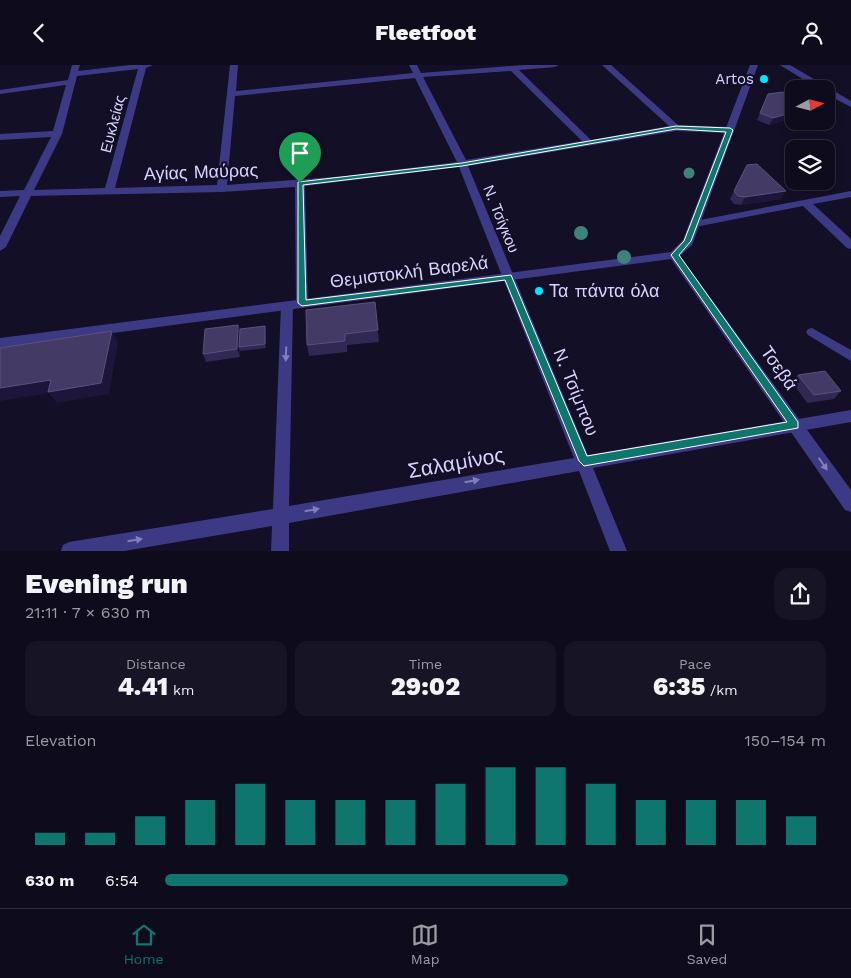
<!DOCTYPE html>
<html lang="en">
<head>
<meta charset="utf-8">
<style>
	:root { --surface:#0e0b1c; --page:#171425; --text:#f1f3f6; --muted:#9b9ba3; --line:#2e2b3b; --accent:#0f766e }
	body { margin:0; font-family:"Work Sans",sans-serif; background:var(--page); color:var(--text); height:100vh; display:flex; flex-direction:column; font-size:19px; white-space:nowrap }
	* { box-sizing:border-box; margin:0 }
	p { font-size:16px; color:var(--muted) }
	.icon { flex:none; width:28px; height:28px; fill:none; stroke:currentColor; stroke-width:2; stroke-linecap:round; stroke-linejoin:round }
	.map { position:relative; height:486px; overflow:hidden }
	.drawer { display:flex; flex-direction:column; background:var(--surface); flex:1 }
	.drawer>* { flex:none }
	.needle { width:32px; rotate:83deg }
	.fabs { position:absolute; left:785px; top:15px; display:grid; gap:10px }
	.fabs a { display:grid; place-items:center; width:50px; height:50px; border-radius:10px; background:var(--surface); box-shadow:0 2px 8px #0003,0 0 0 1px var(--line); font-size:25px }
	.pin { position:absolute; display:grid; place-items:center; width:42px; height:42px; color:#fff; margin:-51px -21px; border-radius:50% 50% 50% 0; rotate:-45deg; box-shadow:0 0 5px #0007 }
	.pin .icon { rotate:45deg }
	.round { display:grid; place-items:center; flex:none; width:52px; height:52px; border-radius:15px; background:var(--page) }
	.summary { display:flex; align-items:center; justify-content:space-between; height:85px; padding:0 25px }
	h1 { font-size:28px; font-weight:800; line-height:38px }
	.stats { display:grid; grid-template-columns:repeat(3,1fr); gap:8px; height:85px; padding:5px 25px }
	.stats div { display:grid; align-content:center; border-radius:12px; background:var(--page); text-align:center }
	.stats b { font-size:25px; font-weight:800 }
	.stats small { font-size:14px; font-weight:400 }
	.stats p { font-size:14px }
	.chart { height:140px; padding:10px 25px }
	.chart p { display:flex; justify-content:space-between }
	.chart svg { width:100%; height:90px; margin-top:5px; stroke:var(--accent); stroke-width:6 }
	ul { padding:0 25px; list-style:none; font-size:16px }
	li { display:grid; grid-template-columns:80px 60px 1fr; align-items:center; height:38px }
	li i { height:12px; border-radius:6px; background:var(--accent) }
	header { display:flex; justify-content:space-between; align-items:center; height:65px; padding:0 25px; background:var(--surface); font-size:22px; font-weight:800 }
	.dock { display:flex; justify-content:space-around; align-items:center; height:70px; border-top:1px solid var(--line); background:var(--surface); font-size:14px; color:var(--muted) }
	.dock a { display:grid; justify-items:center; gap:2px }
	.dock .selected { color:var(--accent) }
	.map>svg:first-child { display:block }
</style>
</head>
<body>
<header><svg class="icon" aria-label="back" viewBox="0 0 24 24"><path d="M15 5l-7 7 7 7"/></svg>Fleetfoot<svg class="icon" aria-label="person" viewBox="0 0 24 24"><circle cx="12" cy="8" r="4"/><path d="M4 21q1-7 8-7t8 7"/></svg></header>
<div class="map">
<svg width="851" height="486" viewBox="0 0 851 486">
	<rect width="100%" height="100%" fill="#130f26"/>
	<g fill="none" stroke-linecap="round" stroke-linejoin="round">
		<path fill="#3d3a85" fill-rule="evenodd" d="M 812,263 L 851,285 L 851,296 L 808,270 L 806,267 L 808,264 Z"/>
		<path fill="#3d3a85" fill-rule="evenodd" d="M 72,0 L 80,0 L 78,6 L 130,0 L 153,0 L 146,3 L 115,123 L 217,120 L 230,0 L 238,0 L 236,26 L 413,8 L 409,0 L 417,0 L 421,8 L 523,0 L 559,0 L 555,2 L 519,5 L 591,75 L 669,61 L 602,0 L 611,0 L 678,60 L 730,62 L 734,65 L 730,68 L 676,66 L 468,101 L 588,390 L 851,345 L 851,357 L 593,403 L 627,486 L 610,486 L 579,406 L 289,458 L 289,486 L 271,486 L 272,461 L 124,486 L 61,486 L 63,480 L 69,477 L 273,444 L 281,240 L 283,237 L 291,237 L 293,240 L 289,441 L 574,393 L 459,102 L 305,121 L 308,238 L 306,241 L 298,241 L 296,238 L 295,122 L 222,127 L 31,131 L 6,182 L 0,186 L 0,171 L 20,131 L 0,132 L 0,126 L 24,125 L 51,72 L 0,75 L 0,69 L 53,66 L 66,20 L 0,29 L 0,25 L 68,15 ZM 138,4 L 105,123 L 34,125 L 62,69 L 77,11 ZM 511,6 L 582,76 L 466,95 L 423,12 ZM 415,13 L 457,97 L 346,111 L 227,120 L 235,31 Z
			M 780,0 L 790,0 L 851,36 L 851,42 L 826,29 L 826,24 L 819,24 Z
			M 851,126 L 851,132 L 813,139 L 851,174 L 851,184 L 847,183 L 803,141 L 695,162 L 690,159 L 695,156 Z"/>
		<path fill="#3d3a85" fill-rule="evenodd" d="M 750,0 L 758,0 L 700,159 L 692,180 L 680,191 L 851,425 L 851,447 L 845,445 L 671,194 L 0,283 L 0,273 L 671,187 L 683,175 Z"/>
	</g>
	<g fill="#3d827b">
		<circle cx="689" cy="108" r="5.5"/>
		<circle cx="581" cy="168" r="7"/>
		<circle cx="624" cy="192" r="7"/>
	</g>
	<path fill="#312854" d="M 768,29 L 794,34 L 794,53 L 769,60 L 757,55 Z
		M 747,100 L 781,134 L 741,140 L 734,139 L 730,134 Z
		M 375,237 L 379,277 L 347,280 L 347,287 L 309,291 L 307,280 Z
		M 238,260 L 240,264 L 266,265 L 266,283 L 240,286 L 240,292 L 206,297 L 203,289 Z
		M 798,310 L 841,326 L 834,334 L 807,338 L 792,317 Z"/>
	<path fill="#1d163a" d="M 794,47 L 794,53 L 769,60 L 773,53 Z
		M 786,126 L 781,134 L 741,140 L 745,132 Z
		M 238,260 L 241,268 L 239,282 L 240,286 L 240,292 L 237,284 Z
		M 265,261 L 266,265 L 266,283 L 265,279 Z
		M 112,266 L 118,278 L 109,329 L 57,338 L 49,328 L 0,336 L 0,323 Z"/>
	<path fill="#433a66" stroke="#5a527e" d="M 783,27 L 794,34 L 794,47 L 773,53 L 760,48 L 768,29 Z
		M 757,99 L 786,126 L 745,132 L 738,131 L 734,126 L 747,100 Z
		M 375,237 L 378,265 L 345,269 L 345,276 L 307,280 L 306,245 Z
		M 238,260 L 237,284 L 203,289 L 205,264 Z
		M 265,261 L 265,279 L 239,282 L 240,264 Z
		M 112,266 L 101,318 L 48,327 L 51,315 L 0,323 L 0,283 Z
		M 825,306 L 841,326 L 814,330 L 798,310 Z"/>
	<defs><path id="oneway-solid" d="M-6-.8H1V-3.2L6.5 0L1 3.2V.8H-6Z" transform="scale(1.25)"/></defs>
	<g fill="#837fbc">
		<use href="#oneway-solid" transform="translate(286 289) rotate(92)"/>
		<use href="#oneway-solid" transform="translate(823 399) rotate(55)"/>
		<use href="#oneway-solid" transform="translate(472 416) rotate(-10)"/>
		<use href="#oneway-solid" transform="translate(312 445) rotate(-10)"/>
		<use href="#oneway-solid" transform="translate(135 475) rotate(-9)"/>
	</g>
	<path fill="#0f766e" stroke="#fff" fill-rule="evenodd" d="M 676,61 L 730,63 L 733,65 L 691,176 L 679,190 L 798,357 L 798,363 L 584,401 L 579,396 L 505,215 L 302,241 L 298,238 L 298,117 L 462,98 ZM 676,64 L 726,67 L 684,176 L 671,190 L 787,357 L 587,391 L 511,210 L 306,235 L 303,120 L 462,101 Z"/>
	<g fill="#00e5ff" stroke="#130f26" stroke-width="2">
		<circle cx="764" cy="14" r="5"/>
		<circle cx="539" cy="226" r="5"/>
	</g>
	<g text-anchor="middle" stroke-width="4.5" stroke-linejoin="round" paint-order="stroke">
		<g font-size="15" fill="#d9d4ff" stroke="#130f26" text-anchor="end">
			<text x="754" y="19">Artos</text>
		</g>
		<g font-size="15" fill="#d9d4ff" stroke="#130f26">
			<text transform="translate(113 59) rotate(-75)" y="5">Ευκλείας</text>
			<text transform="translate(501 154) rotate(68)" y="5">Ν. Τσίγκου</text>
		</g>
		<g font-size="18" fill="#d9d4ff" stroke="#130f26">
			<text transform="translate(201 107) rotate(-2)" y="6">Αγίας Μαύρας</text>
			<text transform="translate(409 207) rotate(-7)" y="6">Θεμιστοκλή Βαρελά</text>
			<text transform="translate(779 303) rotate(55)" y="6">Τσεβά</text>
			<text transform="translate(576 327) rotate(68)" y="6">N. Τσίμπου</text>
		</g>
		<g font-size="18" fill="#d9d4ff" stroke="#130f26" text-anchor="start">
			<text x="549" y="232">Τα πάντα όλα</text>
		</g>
		<g font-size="21" fill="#d9d4ff" stroke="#130f26">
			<text transform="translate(456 398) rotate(-10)" y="7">Σαλαμίνος</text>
		</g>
	</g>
</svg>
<div class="fabs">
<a><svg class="needle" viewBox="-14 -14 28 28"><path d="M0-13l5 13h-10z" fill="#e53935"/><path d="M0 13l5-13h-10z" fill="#9b9ba3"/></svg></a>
<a><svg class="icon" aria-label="layers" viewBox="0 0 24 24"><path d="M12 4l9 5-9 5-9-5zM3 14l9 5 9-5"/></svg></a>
</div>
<div class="pin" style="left:300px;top:118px;background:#1e9e55"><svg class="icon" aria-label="arrive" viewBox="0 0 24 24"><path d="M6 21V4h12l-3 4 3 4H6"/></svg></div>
</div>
<section class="drawer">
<div class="summary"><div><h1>Evening run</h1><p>21:11 · 7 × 630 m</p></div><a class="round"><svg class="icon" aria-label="share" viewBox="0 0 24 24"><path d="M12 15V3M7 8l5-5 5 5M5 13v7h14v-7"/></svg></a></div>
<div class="stats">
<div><p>Distance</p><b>4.41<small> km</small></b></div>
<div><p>Time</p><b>29:02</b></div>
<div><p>Pace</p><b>6:35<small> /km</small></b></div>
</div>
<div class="chart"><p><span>Elevation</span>150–154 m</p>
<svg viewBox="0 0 160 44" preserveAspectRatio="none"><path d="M5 44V38M15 44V38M25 44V30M35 44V22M45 44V14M55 44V22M65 44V22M75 44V22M85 44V14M95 44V6M105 44V6M115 44V14M125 44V22M135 44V22M145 44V22M155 44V30"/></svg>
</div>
<ul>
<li><b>630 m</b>6:54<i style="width:61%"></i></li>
</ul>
</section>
<nav class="dock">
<a class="selected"><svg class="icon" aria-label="home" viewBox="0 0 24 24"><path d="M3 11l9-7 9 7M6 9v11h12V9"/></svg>Home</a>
<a><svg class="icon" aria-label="map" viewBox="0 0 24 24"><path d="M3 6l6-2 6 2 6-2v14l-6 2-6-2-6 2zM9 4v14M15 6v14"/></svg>Map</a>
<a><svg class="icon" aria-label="saved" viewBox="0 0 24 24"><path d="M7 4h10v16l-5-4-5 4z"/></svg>Saved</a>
</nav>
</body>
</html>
